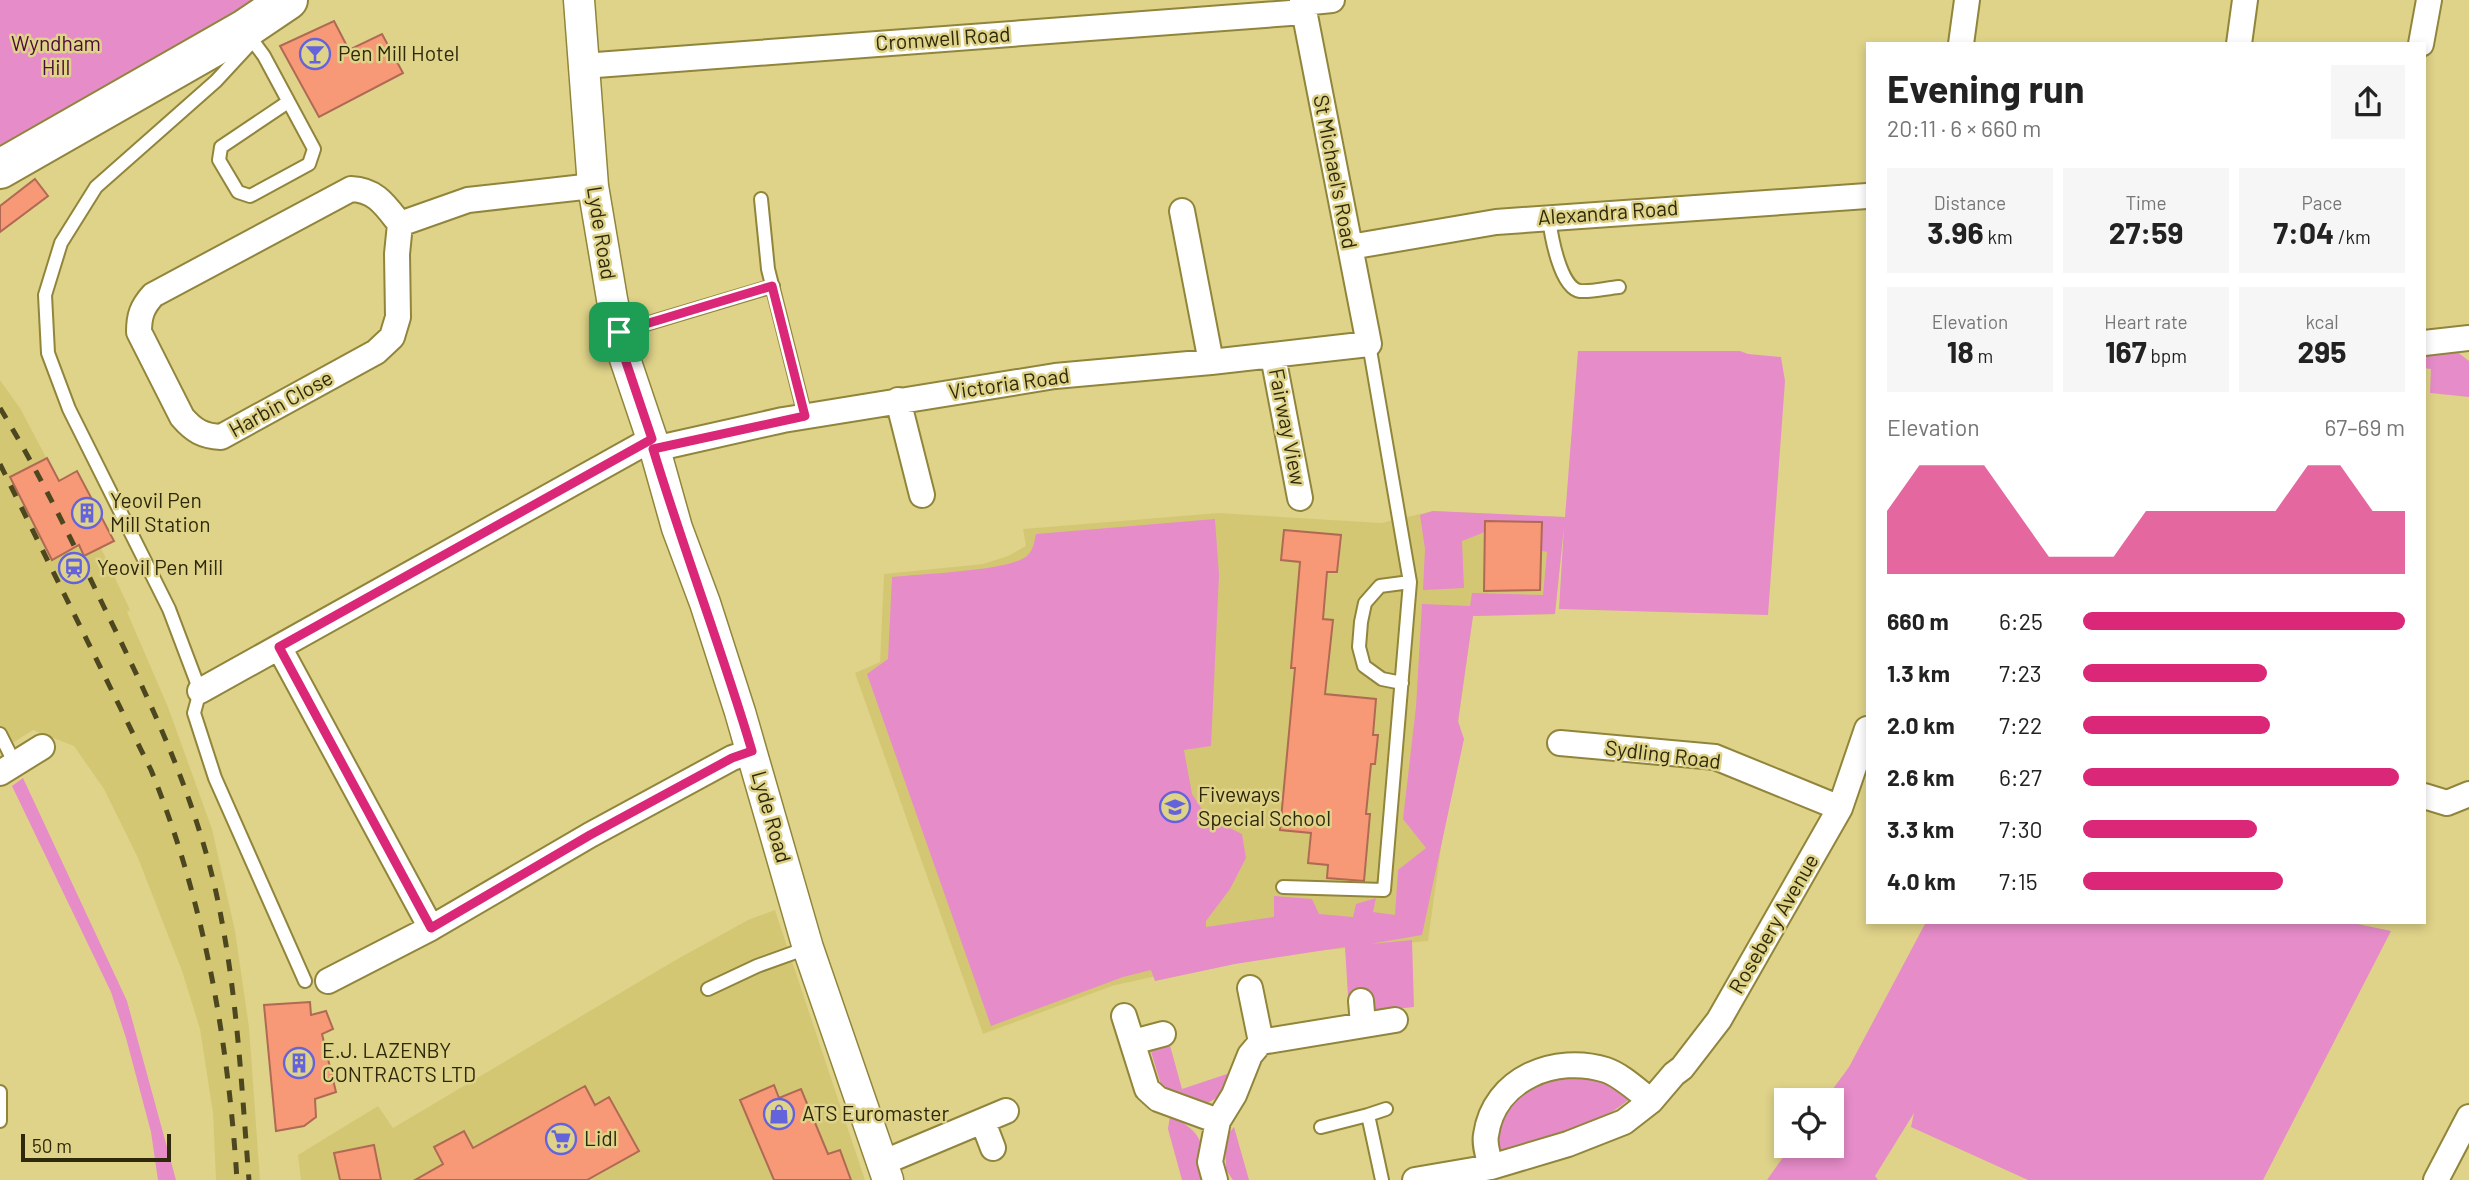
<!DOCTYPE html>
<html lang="en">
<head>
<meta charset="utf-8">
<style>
	:root { --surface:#fff; --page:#f6f6f6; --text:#222; --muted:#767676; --accent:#db2777 }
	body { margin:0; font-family:Barlow,sans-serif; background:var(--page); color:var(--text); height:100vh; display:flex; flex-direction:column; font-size:26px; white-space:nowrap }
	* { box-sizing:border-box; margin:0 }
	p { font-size:23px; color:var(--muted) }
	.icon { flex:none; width:38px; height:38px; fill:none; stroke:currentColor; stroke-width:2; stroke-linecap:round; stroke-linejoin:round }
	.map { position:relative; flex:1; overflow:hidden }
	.panel { position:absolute; left:1866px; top:42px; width:560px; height:882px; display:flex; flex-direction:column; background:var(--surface); border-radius:0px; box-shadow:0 4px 10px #0003 }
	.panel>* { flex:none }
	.controls { position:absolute; left:1774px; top:1088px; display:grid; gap:14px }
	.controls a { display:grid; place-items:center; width:70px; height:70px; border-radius:0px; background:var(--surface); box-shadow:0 4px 10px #0003; font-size:35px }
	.scale { position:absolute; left:21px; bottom:18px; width:150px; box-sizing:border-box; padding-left:7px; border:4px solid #2e290a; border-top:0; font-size:19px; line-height:24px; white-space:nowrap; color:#2e290a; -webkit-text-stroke:5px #dfd389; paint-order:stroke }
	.pin { position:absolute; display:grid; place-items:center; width:60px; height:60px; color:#fff; margin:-30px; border-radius:14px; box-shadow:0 4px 10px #0006 }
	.round { display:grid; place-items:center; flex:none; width:74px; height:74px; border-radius:0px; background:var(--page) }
	.summary { display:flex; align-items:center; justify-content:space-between; height:119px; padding:0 21px }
	h1 { font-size:38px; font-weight:700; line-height:52px }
	.metrics { display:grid; grid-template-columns:repeat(3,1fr); gap:10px; height:119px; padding:7px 21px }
	.metrics div { display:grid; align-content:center; border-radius:0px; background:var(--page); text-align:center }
	.metrics b { font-size:30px; font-weight:700 }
	.metrics small { font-size:19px; font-weight:400 }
	.metrics p { font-size:19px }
	.chart { height:196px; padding:14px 21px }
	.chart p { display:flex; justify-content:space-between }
	.chart svg { width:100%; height:126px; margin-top:7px; fill:var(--accent); opacity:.7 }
	ul { padding:0 21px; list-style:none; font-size:23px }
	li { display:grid; grid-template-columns:112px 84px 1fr; align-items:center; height:52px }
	li i { height:18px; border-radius:9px; background:var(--accent) }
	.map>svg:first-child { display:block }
</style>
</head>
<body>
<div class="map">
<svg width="2469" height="1180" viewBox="0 0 2469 1180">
	<rect width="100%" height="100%" fill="#dfd389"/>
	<path fill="#d4c774" d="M 0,380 L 20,408 L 58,480 L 77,471 L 114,541 L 101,548 L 130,610 L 127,612 L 168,707 L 212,829 L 235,931 L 249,1027 L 260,1180 L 216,1180 L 213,1113 L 200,1029 L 182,971 L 138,858 L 104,789 L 74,746 L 33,730 L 0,751 Z
		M 1433,511 L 1565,517 L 1555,614 L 1473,616 L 1428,941 L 1235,958 L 1112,986 L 983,1034 L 855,673 L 880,662 L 884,574 L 983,564 L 1008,556 L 1026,546 L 1023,529 L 1218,513 L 1381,523 Z
		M 775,910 L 865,1180 L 301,1180 L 298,1155 L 378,1106 L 393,1128 L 674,961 L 748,920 Z"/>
	<path fill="#e68cc9" d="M 0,0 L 260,0 L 0,151 Z
		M 1578,351 L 1740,351 L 1748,354 L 1781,357 L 1785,381 L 1768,615 L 1559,609 L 1564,526 L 1555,614 L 1473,616 L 1458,721 L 1464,739 L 1422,935 L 1370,944 L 1412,940 L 1414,1007 L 1377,1011 L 1349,1012 L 1345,947 L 1235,964 L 1155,981 L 1151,970 L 1123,977 L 991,1026 L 867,674 L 888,659 L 892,577 C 922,574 1002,571 1024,558 C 1033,553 1034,543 1036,534 L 1215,519 L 1219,575 L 1211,746 L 1184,750 L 1192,794 L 1207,817 L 1242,834 L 1246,858 L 1230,889 L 1206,921 L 1206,927 L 1274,917 L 1274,896 L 1312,899 L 1319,914 L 1353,917 L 1356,904 L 1376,898 L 1373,912 L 1395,915 L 1398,870 L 1426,848 L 1403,819 L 1416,707 L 1422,604 L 1470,606 L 1472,593 L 1543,595 L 1547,552 L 1542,551 L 1541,522 L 1485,532 L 1462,541 L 1464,588 L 1423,590 L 1425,549 L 1420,515 L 1433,511 L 1565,517 Z
		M 2456,351 L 2469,361 L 2469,397 L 2430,393 L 2431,369 L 2424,368 L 2424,355 Z
		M 23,778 L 127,1001 L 176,1180 L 158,1180 L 151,1132 L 126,1038 L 111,992 L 12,786 Z
		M 1926,922 L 2348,922 L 2391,931 L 2263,1180 L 2028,1180 L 1911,1127 L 1914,1113 L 1875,1176 L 1878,1180 L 1767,1180 L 1791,1146 L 1832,1146 L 1832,1101 L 1824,1101 L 1849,1067 Z
		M 1169,1042 L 1182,1089 L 1236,1071 L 1230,1090 L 1206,1104 L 1162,1088 L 1149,1045 Z
		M 1562,1075 L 1602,1078 L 1632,1097 C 1595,1129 1547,1137 1502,1150 L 1493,1149 C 1501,1107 1522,1087 1562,1075 Z
		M 1170,1115 C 1206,1135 1202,1142 1205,1180 L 1182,1180 L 1168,1129 Z
		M 1234,1127 L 1249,1180 L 1233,1180 L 1226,1170 L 1225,1138 Z"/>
	<path fill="#f79876" stroke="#af6a53" stroke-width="2" d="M 334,21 L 349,50 L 382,34 L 403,73 L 319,117 L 280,46 Z
		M 35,179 L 48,196 L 0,232 L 0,206 Z
		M 47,458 L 59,481 L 77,471 L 114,541 L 84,556 L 79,545 L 52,560 L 10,477 Z
		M 1485,521 L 1542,522 L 1540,590 L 1484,591 Z
		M 1284,530 L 1341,535 L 1337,572 L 1327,572 L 1323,619 L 1333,620 L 1325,694 L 1376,699 L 1373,735 L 1378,735 L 1375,764 L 1371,764 L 1366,814 L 1370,814 L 1364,881 L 1327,878 L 1328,865 L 1308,863 L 1311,833 L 1280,830 L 1295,668 L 1291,668 L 1300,562 L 1281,560 Z
		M 310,1002 L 311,1015 L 326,1011 L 333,1029 L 322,1034 L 336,1092 L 315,1099 L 316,1117 L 304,1126 L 276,1131 L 264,1005 Z
		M 774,1085 L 779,1098 L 801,1089 L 828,1154 L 840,1150 L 851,1180 L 774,1180 L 740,1100 Z
		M 585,1086 L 595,1105 L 609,1097 L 639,1151 L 587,1180 L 415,1180 L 443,1164 L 434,1147 L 464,1131 L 473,1148 Z
		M 374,1145 L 381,1180 L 340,1180 L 334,1153 Z"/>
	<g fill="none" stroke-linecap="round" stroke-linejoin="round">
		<g stroke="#91853c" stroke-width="16">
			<path id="service" d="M 253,41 L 216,81 L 96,187 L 61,243 L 45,295 L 48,353 L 69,409 L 169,609 L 200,691 L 194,713 L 215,778 L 305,981
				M 253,41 L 264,56 L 314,149 L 309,164 L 250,196 L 238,192 L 219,160 L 221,147 L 288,102
				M 761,199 L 768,269 L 805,416
				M 1549,218 C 1551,235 1560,288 1580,291 C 1592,292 1607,288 1619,287
				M 619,332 L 773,286
				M 1402,683 L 1382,679 L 1364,666 L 1359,647 L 1361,622 L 1365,603 L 1380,586 L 1410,582
				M 0,734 L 15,764
				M 1283,887 L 1384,890 L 1410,582 L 1369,344
				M 708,989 L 757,966 L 807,948
				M 0,1092 L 0,1121
				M 1368,1115 L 1386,1109
				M 1321,1127 L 1368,1115 L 1382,1180"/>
		</g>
		<g stroke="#91853c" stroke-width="28">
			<path id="minor" d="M 1302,3 L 1332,0
				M 1961,44 L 1967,0
				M 2239,44 L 2245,0
				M 2421,44 L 2429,0
				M 583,66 L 1304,12
				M 1182,211 L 1211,362
				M 400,224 C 385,205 376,190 351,189 L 153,295 C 142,307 139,316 139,332 L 182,417 C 194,431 203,436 221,437 L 376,352 L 392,337 L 398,317 L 397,254 L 400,224 L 468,200 L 593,186
				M 1350,247 L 1496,222 L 1867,196
				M 2424,343 L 2469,338
				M 1273,356 L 1300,498
				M 898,400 L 922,495
				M 654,449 L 783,420 L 1055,376 L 1211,362 L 1369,344 L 1302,0
				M 279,647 L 431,928
				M 200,691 L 652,439
				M 1560,743 L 1715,757 L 1840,808
				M 0,773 L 42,747
				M 2424,796 L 2447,803 L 2469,794
				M 328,981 L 431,928 L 590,835 L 732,758 L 752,751
				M 1250,988 L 1261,1042
				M 1361,1001 L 1363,1024
				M 1124,1016 L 1147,1089 L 1158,1099 L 1218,1121
				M 1133,1042 L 1163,1034
				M 983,1122 L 993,1148
				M 882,1163 L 1006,1111
				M 1491,1167 C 1489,1158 1484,1145 1486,1135 C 1494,1078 1556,1054 1606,1070 C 1621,1075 1638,1091 1651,1101
				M 1215,1180 L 1210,1162 L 1218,1121 L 1234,1095 L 1250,1055 L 1261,1042 L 1395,1020
				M 1415,1180 L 1491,1167 L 1568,1144 L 1624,1122 L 1651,1101 L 1674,1074 L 1682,1068 L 1719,1020 L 1840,808 L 1867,729
				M 2436,1180 L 2469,1117"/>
		</g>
		<g stroke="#91853c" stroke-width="33">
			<path id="tertiary" d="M 579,0 L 593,186 L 612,299 L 623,353 L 652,439 L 677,528 L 705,603 L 740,712 L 808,948 L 888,1180"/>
		</g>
		<g stroke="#91853c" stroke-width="42">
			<path id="primary" d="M 0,169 L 245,29 L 288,0"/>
		</g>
		<use href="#service" stroke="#fff" stroke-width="12"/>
		<use href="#minor" stroke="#fff" stroke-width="24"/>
		<use href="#tertiary" stroke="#fff" stroke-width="30"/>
		<use href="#primary" stroke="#fff" stroke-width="38"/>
		<path stroke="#4d4720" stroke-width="5" stroke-dasharray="12 12" stroke-linecap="butt" d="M 0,408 C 39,472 71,539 103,605 C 153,707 202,809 222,922 C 238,1007 242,1094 249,1180
			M 0,464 L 151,770 C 204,900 228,1039 237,1180"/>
	</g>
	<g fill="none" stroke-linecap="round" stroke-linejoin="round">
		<g stroke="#fff" stroke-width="14">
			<path id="route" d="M 772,286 L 805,416 L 653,449 C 684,551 722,650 752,751 L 732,758 L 590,835 L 431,928 L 279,647 L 652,439 L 623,353 L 619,332 Z"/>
		</g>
		<use href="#route" stroke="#db2777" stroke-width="9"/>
	</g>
	<defs>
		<g id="bar-ring" transform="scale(1.575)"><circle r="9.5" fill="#dfd389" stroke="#6563dc" stroke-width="1.5"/><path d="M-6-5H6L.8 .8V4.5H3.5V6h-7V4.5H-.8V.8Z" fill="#6563dc"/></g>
		<g id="building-ring" transform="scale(1.575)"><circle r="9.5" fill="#dfd389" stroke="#6563dc" stroke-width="1.5"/><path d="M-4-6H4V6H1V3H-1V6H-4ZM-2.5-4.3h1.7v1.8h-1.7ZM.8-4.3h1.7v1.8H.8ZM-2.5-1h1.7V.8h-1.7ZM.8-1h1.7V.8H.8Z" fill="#6563dc"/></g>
		<g id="station-ring" transform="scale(1.575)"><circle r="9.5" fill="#dfd389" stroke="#6563dc" stroke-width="1.5"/><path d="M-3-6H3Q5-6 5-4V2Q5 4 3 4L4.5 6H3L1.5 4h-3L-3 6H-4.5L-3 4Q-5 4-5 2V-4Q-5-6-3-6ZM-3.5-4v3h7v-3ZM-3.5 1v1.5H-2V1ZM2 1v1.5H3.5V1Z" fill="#6563dc"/></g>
		<g id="school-ring" transform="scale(1.575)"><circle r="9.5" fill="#dfd389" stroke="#6563dc" stroke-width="1.5"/><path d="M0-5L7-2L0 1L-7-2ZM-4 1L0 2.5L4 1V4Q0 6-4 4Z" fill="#6563dc"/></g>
		<g id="shop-ring" transform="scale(1.575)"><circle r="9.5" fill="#dfd389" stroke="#6563dc" stroke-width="1.5"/><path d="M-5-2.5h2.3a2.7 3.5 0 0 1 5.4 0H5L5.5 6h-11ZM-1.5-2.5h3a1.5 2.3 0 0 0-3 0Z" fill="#6563dc"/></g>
		<g id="supermarket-ring" transform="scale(1.575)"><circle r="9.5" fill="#dfd389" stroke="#6563dc" stroke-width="1.5"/><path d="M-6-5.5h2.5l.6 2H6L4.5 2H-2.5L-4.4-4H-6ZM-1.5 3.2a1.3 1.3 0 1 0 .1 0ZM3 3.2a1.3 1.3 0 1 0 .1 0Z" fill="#6563dc"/></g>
	</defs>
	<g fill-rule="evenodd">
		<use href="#bar-ring" x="315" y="54"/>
		<use href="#building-ring" x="87" y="513"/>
		<use href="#station-ring" x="74" y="568"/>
		<use href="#school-ring" x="1175" y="807"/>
		<use href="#building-ring" x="299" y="1063"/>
		<use href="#shop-ring" x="779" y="1114"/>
		<use href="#supermarket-ring" x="561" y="1139"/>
	</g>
	<g text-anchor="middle" stroke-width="5" stroke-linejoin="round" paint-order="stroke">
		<g font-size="21" fill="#2e290a" stroke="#dfd389">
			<text transform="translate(943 39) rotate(-4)" y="7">Cromwell Road</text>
			<text transform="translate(1335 172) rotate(79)" y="7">St Michael's Road</text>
			<text transform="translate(1608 213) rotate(-4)" y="7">Alexandra Road</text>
			<text transform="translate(601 233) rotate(81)" y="7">Lyde Road</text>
			<text transform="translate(1009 384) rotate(-8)" y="7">Victoria Road</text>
			<text transform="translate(281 404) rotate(-29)" y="7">Harbin Close</text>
			<text transform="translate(1287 427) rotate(79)" y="7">Fairway View</text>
			<text transform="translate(1663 755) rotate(7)" y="7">Sydling Road</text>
			<text transform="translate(771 817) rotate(74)" y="7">Lyde Road</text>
			<text transform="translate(1774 924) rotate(-60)" y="7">Rosebery Avenue</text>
		</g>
		<g font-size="21" fill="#4c0a3c" stroke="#dfd389">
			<text x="56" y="51">Wyndham<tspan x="56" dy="24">Hill</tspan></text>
		</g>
		<g font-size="21" fill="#2e290a" stroke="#dfd389" text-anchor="start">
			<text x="338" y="61">Pen Mill Hotel</text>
			<text x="110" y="508">Yeovil Pen<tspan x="110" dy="24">Mill Station</tspan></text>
			<text x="97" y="575">Yeovil Pen Mill</text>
			<text x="1198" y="802">Fiveways<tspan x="1198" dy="24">Special School</tspan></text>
			<text x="322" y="1058">E.J. LAZENBY<tspan x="322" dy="24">CONTRACTS LTD</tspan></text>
			<text x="802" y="1121">ATS Euromaster</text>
			<text x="584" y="1146">Lidl</text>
		</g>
	</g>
</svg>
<div class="controls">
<a><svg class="icon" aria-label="locate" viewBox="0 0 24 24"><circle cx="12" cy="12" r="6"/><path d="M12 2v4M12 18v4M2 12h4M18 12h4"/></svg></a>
</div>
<div class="scale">50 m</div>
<div class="pin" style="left:619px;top:332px;background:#1e9e55"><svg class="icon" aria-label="arrive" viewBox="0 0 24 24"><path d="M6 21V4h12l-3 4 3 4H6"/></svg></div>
<section class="panel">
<div class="summary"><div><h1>Evening run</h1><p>20:11 · 6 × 660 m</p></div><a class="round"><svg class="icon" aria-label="share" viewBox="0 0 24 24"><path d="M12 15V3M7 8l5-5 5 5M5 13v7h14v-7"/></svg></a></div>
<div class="metrics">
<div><p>Distance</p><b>3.96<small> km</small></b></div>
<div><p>Time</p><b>27:59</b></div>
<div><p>Pace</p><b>7:04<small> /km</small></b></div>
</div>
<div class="metrics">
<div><p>Elevation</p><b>18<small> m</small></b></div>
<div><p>Heart rate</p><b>167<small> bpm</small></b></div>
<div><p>kcal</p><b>295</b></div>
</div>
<div class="chart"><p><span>Elevation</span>67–69 m</p>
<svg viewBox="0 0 160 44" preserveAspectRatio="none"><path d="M0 44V22L10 6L20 6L30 6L40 22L50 38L60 38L70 38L80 22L90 22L100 22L110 22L120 22L130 6L140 6L150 22L160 22V44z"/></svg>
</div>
<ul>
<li><b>660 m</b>6:25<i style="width:100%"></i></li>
<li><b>1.3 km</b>7:23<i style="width:57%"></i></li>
<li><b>2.0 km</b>7:22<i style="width:58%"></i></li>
<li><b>2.6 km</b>6:27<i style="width:98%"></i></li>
<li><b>3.3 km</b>7:30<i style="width:54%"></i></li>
<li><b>4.0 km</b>7:15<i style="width:62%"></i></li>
</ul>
</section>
</div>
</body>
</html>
